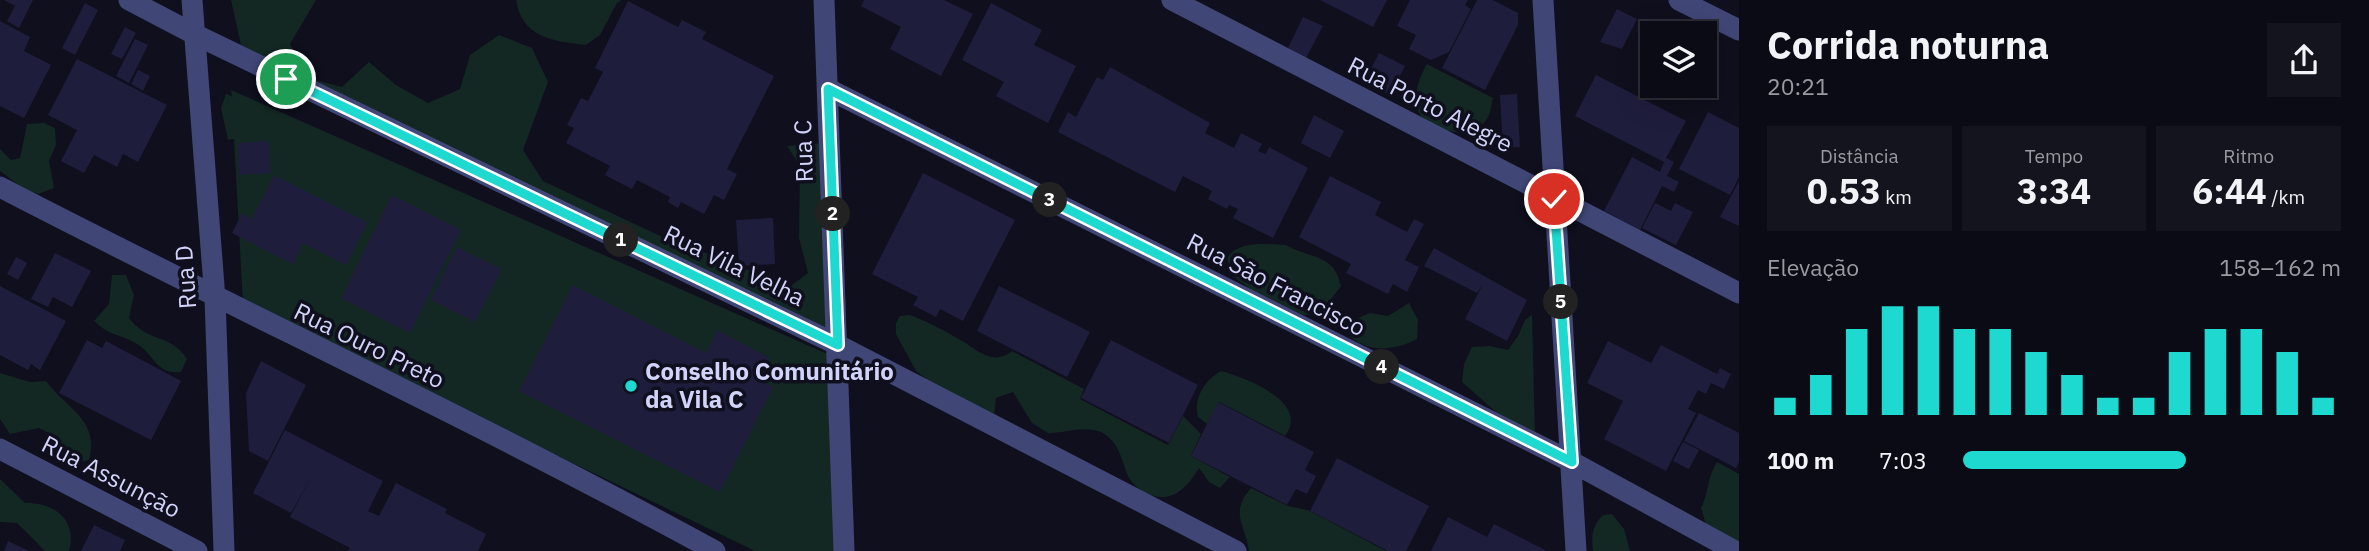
<!DOCTYPE html>
<html lang="pt">
<head>
<meta charset="utf-8">
<style>
	:root { --surface:#0b0b16; --page:#14141f; --text:#f1f3f6; --muted:#9a9ba1; --line:#2b2b35; --accent:#1dd9d0 }
	body { margin:0; font-family:"IBM Plex Sans",sans-serif; background:var(--page); color:var(--text); height:100vh; display:flex; flex-direction:column; font-size:26px; white-space:nowrap }
	* { box-sizing:border-box; margin:0 }
	p { font-size:23px; color:var(--muted) }
	.icon { flex:none; width:38px; height:38px; fill:none; stroke:currentColor; stroke-width:2; stroke-linecap:round; stroke-linejoin:round }
	.map { position:relative; flex:1; overflow:hidden }
	.panel { display:flex; flex-direction:column; background:var(--surface); width:630px }
	.panel>* { flex:none }
	.controls { position:absolute; left:1640px; top:21px; display:grid; gap:14px }
	.controls a { display:grid; place-items:center; width:77px; height:77px; border-radius:0px; background:var(--surface); box-shadow:0 7px 28px #0002,0 0 0 2px var(--line); font-size:35px }
	.pin { position:absolute; display:grid; place-items:center; width:60px; height:60px; color:#fff; margin:-30px; border:4px solid #fff; border-radius:50%; box-shadow:0 2px 7px #0007 }
	.km { position:absolute; width:35px; height:35px; margin:-18px; border-radius:50%; background:#222; color:#fff; font-size:19px; line-height:35px; text-align:center }
	.round { display:grid; place-items:center; flex:none; width:74px; height:74px; border-radius:0px; background:var(--page) }
	.headline { display:flex; align-items:center; justify-content:space-between; height:119px; padding:0 28px }
	h1 { font-size:38px; font-weight:700; line-height:52px }
	.metrics { display:grid; grid-template-columns:repeat(3,1fr); gap:10px; height:119px; padding:7px 28px }
	.metrics div { display:grid; align-content:center; border-radius:0px; background:var(--page); text-align:center }
	.metrics b { font-size:35px; font-weight:700 }
	.metrics small { font-size:19px; font-weight:400 }
	.metrics p { font-size:19px }
	.chart { height:196px; padding:14px 28px }
	.chart p { display:flex; justify-content:space-between }
	.chart svg { width:100%; height:126px; margin-top:7px; stroke:var(--accent); stroke-width:6 }
	ul { padding:0 28px; list-style:none; font-size:23px }
	li { display:grid; grid-template-columns:112px 84px 1fr; align-items:center; height:52px }
	li i { height:18px; border-radius:9px; background:var(--accent) }
	main { display:flex; flex:1; min-height:0 }
	.map>svg:first-child { display:block }
</style>
</head>
<body>
<main>
<div class="map">
<svg width="1739" height="551" viewBox="0 0 1739 551">
	<rect width="100%" height="100%" fill="#0f0f1d"/>
	<path fill="#132723" d="M 231,0 L 316,0 L 290,44 L 308,78 L 342,87 L 369,62 L 396,85 L 428,103 L 460,89 L 470,55 L 499,35 L 532,48 L 548,82 L 523,150 L 543,181 L 686,248 L 719,256 L 752,272 L 780,294 L 808,273 L 799,238 L 800,166 L 787,146 L 823,143 L 830,331 L 241,45 Z
		M 516,0 L 622,0 L 617,3 L 600,35 L 586,45 C 553,41 522,38 516,0 Z
		M 1427,64 L 1493,98 C 1491,105 1491,113 1487,119 C 1472,140 1435,133 1421,116 C 1410,102 1419,77 1427,64 Z
		M 231,90 L 832,356 L 838,551 L 755,551 L 243,304 L 234,139 L 228,140 L 221,108 L 226,94 L 232,96 Z
		M 44,123 L 55,128 L 56,145 L 49,161 L 54,188 L 38,194 L 24,189 L 0,171 L 0,149 L 11,160 L 20,158 L 27,124 Z
		M 1286,245 C 1310,259 1334,253 1341,286 L 1320,314 L 1303,315 L 1250,289 L 1233,276 L 1227,258 C 1238,240 1267,244 1286,245 Z
		M 112,275 L 126,275 L 134,295 L 129,318 C 147,343 171,333 187,359 L 181,372 C 156,375 154,354 137,344 C 121,334 109,336 94,321 L 109,304 Z
		M 1409,303 L 1418,320 L 1417,339 C 1393,351 1372,353 1350,337 L 1354,320 L 1370,313 L 1388,316 Z
		M 910,315 C 926,321 942,329 957,338 C 975,347 991,368 1012,351 L 1084,389 L 1080,399 L 1168,445 L 1183,416 L 1201,434 L 1191,456 L 1230,477 L 1220,488 L 1209,482 L 1199,468 C 1187,488 1172,504 1148,494 C 1141,491 1132,484 1128,476 C 1121,460 1120,442 1101,432 C 1084,425 1065,433 1048,433 L 1032,423 L 1013,392 L 996,398 L 994,417 L 948,396 L 916,371 L 896,334 L 896,323 L 900,316 Z
		M 1532,315 L 1535,435 L 1504,419 L 1462,382 L 1464,364 L 1472,347 L 1490,346 L 1508,350 L 1518,336 L 1525,320 Z
		M 1221,371 C 1244,377 1311,402 1285,436 L 1219,402 L 1207,424 L 1198,417 C 1193,398 1205,380 1221,371 Z
		M 0,373 L 30,382 L 46,381 C 67,409 100,420 89,460 L 77,463 L 53,446 L 49,433 L 39,428 L 10,434 L 0,419 Z
		M 1717,462 L 1739,474 L 1739,546 L 1706,525 L 1701,508 C 1709,492 1707,477 1717,462 Z
		M 0,479 L 25,503 C 54,502 78,520 69,551 L 45,551 L 17,523 L 0,522 Z
		M 1251,488 L 1288,506 L 1308,510 L 1386,551 L 1249,551 C 1245,524 1229,513 1251,488 Z
		M 1612,514 L 1624,529 L 1630,551 L 1593,551 C 1591,536 1592,526 1603,515 Z"/>
	<path fill="#1f1d3c" d="M 4,0 L 33,0 L 19,28 L 7,21 L 15,6 Z
		M 864,0 L 944,0 L 973,14 L 941,76 L 890,49 L 901,27 L 861,6 Z
		M 1320,0 L 1387,0 L 1373,27 Z
		M 1410,0 L 1468,0 L 1465,5 L 1471,9 L 1449,52 L 1431,60 L 1409,49 L 1416,35 L 1397,26 Z
		M 1477,0 L 1493,0 L 1518,13 L 1518,25 L 1485,90 L 1442,68 Z
		M 628,1 L 678,27 L 682,20 L 706,32 L 702,39 L 774,76 L 727,169 L 737,174 L 724,200 L 714,195 L 704,214 L 681,202 L 678,208 L 668,202 L 670,197 L 637,180 L 632,189 L 605,175 L 610,166 L 566,143 L 574,128 L 567,125 L 581,98 L 588,101 L 603,72 L 595,68 Z
		M 85,3 L 98,10 L 75,55 L 62,48 Z
		M 991,3 L 1042,30 L 1034,45 L 1076,66 L 1048,123 L 996,96 L 1004,82 L 962,60 Z
		M 1617,9 L 1637,19 L 1622,49 L 1600,42 Z
		M 1303,17 L 1323,26 L 1306,58 L 1288,48 Z
		M 0,21 L 30,37 L 24,51 L 51,65 L 24,118 L 0,106 Z
		M 125,27 L 136,33 L 122,59 L 111,54 Z
		M 135,39 L 148,45 L 129,83 L 116,76 Z
		M 1379,53 L 1405,66 L 1390,95 L 1364,82 Z
		M 77,59 L 167,105 L 138,162 L 123,154 L 117,167 L 94,155 L 84,173 L 61,161 L 77,130 L 48,115 Z
		M 1110,67 L 1210,123 L 1205,133 L 1234,148 L 1241,133 L 1262,144 L 1258,151 L 1266,154 L 1269,147 L 1308,168 L 1273,238 L 1233,218 L 1238,209 L 1229,205 L 1227,209 L 1208,199 L 1212,191 L 1183,176 L 1175,192 L 1058,132 L 1068,112 L 1076,117 L 1097,77 L 1103,80 Z
		M 138,70 L 150,76 L 143,91 L 131,84 Z
		M 1596,75 L 1686,121 L 1666,158 L 1674,162 L 1667,176 L 1679,182 L 1674,192 L 1662,186 L 1640,230 L 1604,211 L 1632,157 L 1660,172 L 1664,162 L 1575,116 Z
		M 1517,94 L 1520,147 L 1503,148 L 1500,95 Z
		M 1708,112 L 1739,128 L 1739,177 L 1730,195 L 1679,169 Z
		M 1314,115 L 1344,131 L 1330,158 L 1301,143 Z
		M 269,141 L 271,173 L 239,175 L 238,143 Z
		M 923,173 L 1015,220 L 963,321 L 940,309 L 936,317 L 913,305 L 918,297 L 872,274 Z
		M 274,175 L 367,222 L 346,265 L 303,243 L 293,264 L 232,233 L 242,213 L 252,219 Z
		M 1330,176 L 1381,202 L 1375,215 L 1407,232 L 1414,219 L 1424,224 L 1405,260 L 1419,267 L 1407,292 L 1393,284 L 1388,294 L 1346,273 L 1351,264 L 1299,237 Z
		M 1739,181 L 1739,226 L 1720,217 Z
		M 392,195 L 461,230 L 410,333 L 341,298 Z
		M 1655,203 L 1671,211 L 1675,203 L 1693,212 L 1676,245 L 1642,228 Z
		M 773,218 L 775,264 L 739,266 L 736,220 Z
		M 457,247 L 502,269 L 475,322 L 431,300 Z
		M 1434,248 L 1527,300 L 1507,341 L 1465,319 L 1483,284 L 1477,293 L 1424,266 Z
		M 55,253 L 91,271 L 72,307 L 53,297 L 48,307 L 31,299 Z
		M 16,257 L 27,263 L 18,280 L 7,274 Z
		M 573,285 L 706,353 L 717,330 L 770,358 L 759,380 L 773,387 L 720,492 L 519,391 Z
		M 0,286 L 66,321 L 40,370 L 31,364 L 28,370 L 0,355 Z
		M 999,286 L 1090,332 L 1067,377 L 977,331 Z
		M 87,340 L 102,348 L 106,341 L 181,381 L 151,440 L 59,393 Z
		M 1111,340 L 1198,385 L 1169,443 L 1081,398 Z
		M 1608,341 L 1651,363 L 1661,345 L 1717,374 L 1720,368 L 1731,374 L 1724,389 L 1711,383 L 1706,394 L 1698,390 L 1688,409 L 1696,413 L 1666,471 L 1604,439 L 1623,401 L 1587,383 Z
		M 261,361 L 306,385 L 268,461 L 249,451 L 246,393 Z
		M 1218,402 L 1314,452 L 1305,470 L 1316,476 L 1307,494 L 1296,489 L 1287,505 L 1191,456 Z
		M 1699,413 L 1739,433 L 1739,462 L 1736,468 L 1684,441 Z
		M 285,430 L 383,481 L 368,511 L 379,516 L 396,483 L 447,509 L 445,513 L 486,534 L 478,551 L 348,551 L 350,548 L 290,517 L 310,479 L 291,513 L 253,493 Z
		M 1683,442 L 1699,450 L 1689,469 L 1673,461 Z
		M 1337,458 L 1429,506 L 1406,551 L 1388,551 L 1310,511 Z
		M 1448,517 L 1487,537 L 1494,524 L 1547,551 L 1431,551 Z
		M 94,525 L 125,540 L 120,551 L 81,551 Z
		M 8,541 L 29,551 L 4,551 Z"/>
	<g fill="none" stroke-linecap="round" stroke-linejoin="round">
		<path stroke="#404676" stroke-width="21" d="M 129,0 L 194,34 L 838,345 L 1236,551
			M 192,0 L 215,299 L 224,551
			M 824,0 L 844,551
			M 1172,0 L 1739,293
			M 1543,0 L 1576,551
			M 1679,0 L 1739,30
			M 828,89 L 1572,462 L 1735,551
			M 0,187 C 237,310 481,423 715,551
			M 0,449 L 197,551"/>
	</g>
	<g fill="none" stroke-linecap="round" stroke-linejoin="round">
		<g stroke="#fff" stroke-width="14">
			<path id="route" d="M 286,79 L 838,345 L 828,89 L 1572,462 L 1554,199"/>
		</g>
		<use href="#route" stroke="#1dd9d0" stroke-width="9"/>
	</g>
	<circle fill="#1dd9d0" stroke="#0f0f1d" stroke-width="2.5" cx="631" cy="386" r="7"/>
	<g text-anchor="middle" stroke-width="7" stroke-linejoin="round" paint-order="stroke">
		<g font-size="24" fill="#d1d3f9" stroke="#0f0f1d">
			<text transform="translate(1430 105) rotate(27)" y="8">Rua Porto Alegre</text>
			<text transform="translate(804 151) rotate(-92)" y="8">Rua C</text>
			<text transform="translate(734 266) rotate(26)" y="8">Rua Vila Velha</text>
			<text transform="translate(186 277) rotate(-94)" y="8">Rua D</text>
			<text transform="translate(1276 285) rotate(27)" y="8">Rua São Francisco</text>
			<text transform="translate(369 346) rotate(26)" y="8">Rua Ouro Preto</text>
			<text transform="translate(111 477) rotate(27)" y="8">Rua Assunção</text>
		</g>
		<g font-size="24" font-weight="bold" fill="#d1d3f9" stroke="#0f0f1d" text-anchor="start">
			<text x="645" y="380">Conselho Comunitário<tspan x="645" dy="28">da Vila C</tspan></text>
		</g>
	</g>
</svg>
<div class="controls">
<a><svg class="icon" aria-label="layers" viewBox="0 0 24 24"><path d="M12 4l9 5-9 5-9-5zM3 14l9 5 9-5"/></svg></a>
</div>
<div class="pin" style="left:286px;top:79px;background:#1e9e55"><svg class="icon" aria-label="arrive" viewBox="0 0 24 24"><path d="M6 21V4h12l-3 4 3 4H6"/></svg></div>
<div class="pin" style="left:1554px;top:199px;background:#d93025"><svg class="icon" aria-label="check" viewBox="0 0 24 24"><path d="M5 12l5 5 9-10"/></svg></div>
<b class="km" style="left:621px;top:240px">1</b>
<b class="km" style="left:833px;top:214px">2</b>
<b class="km" style="left:1050px;top:200px">3</b>
<b class="km" style="left:1382px;top:367px">4</b>
<b class="km" style="left:1561px;top:302px">5</b>
</div>
<section class="panel">
<div class="headline"><div><h1>Corrida noturna</h1><p>20:21</p></div><a class="round"><svg class="icon" aria-label="share" viewBox="0 0 24 24"><path d="M12 15V3M7 8l5-5 5 5M5 13v7h14v-7"/></svg></a></div>
<div class="metrics">
<div><p>Distância</p><b>0.53<small> km</small></b></div>
<div><p>Tempo</p><b>3:34</b></div>
<div><p>Ritmo</p><b>6:44<small> /km</small></b></div>
</div>
<div class="chart"><p><span>Elevação</span>158–162 m</p>
<svg viewBox="0 0 160 44" preserveAspectRatio="none"><path d="M5 44V38M15 44V30M25 44V14M35 44V6M45 44V6M55 44V14M65 44V14M75 44V22M85 44V30M95 44V38M105 44V38M115 44V22M125 44V14M135 44V14M145 44V22M155 44V38"/></svg>
</div>
<ul>
<li><b>100 m</b>7:03<i style="width:59%"></i></li>
</ul>
</section>
</main>
</body>
</html>
